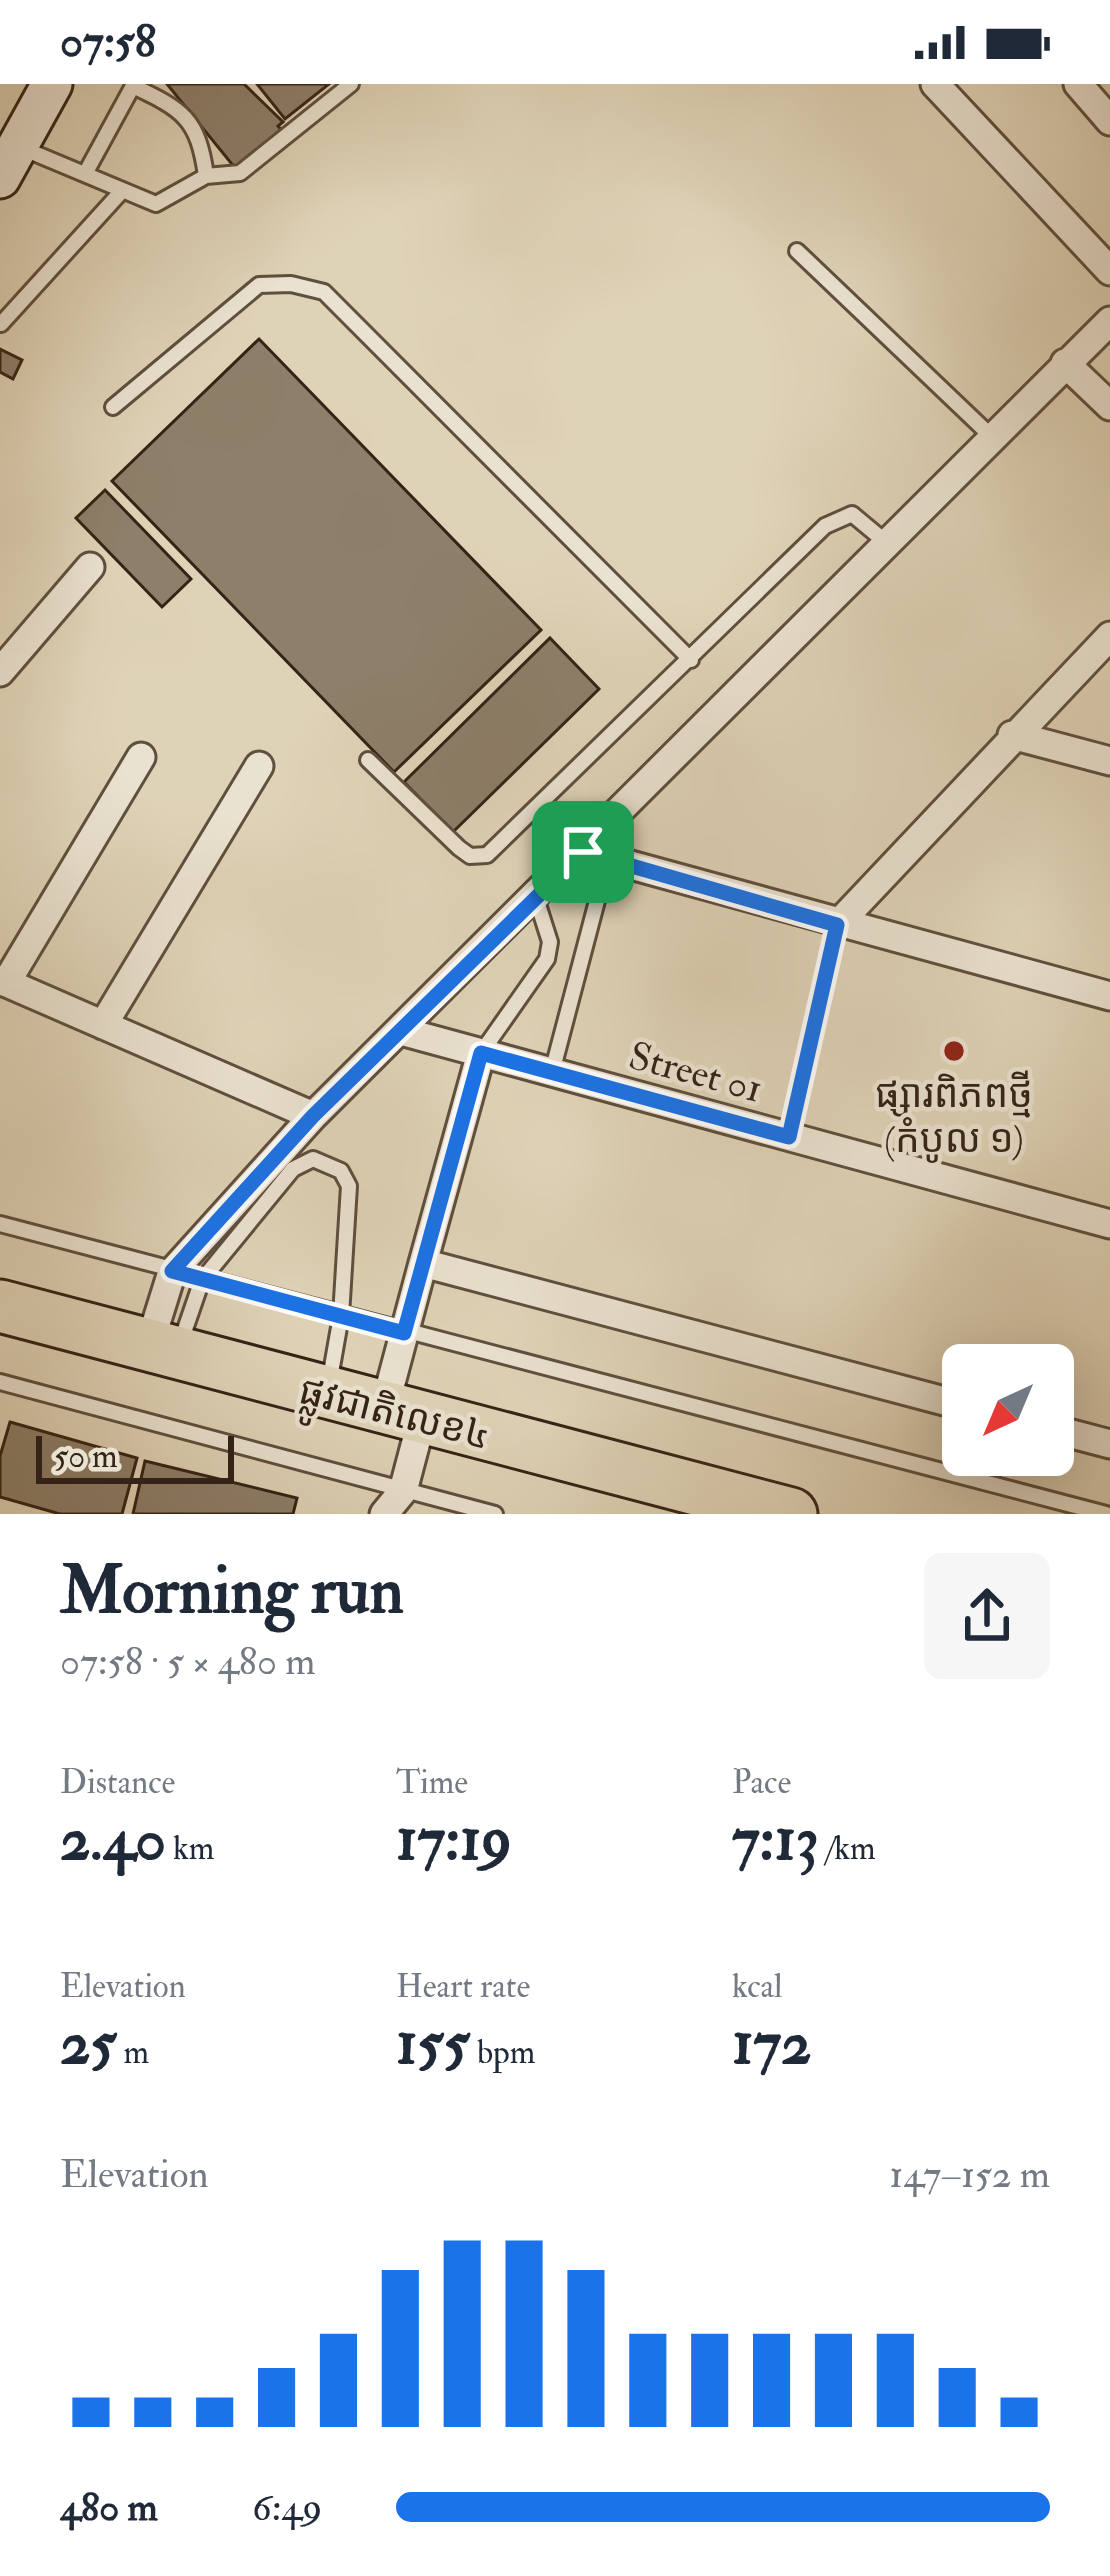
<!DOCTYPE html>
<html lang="en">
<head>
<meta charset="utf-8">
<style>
	:root { --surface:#fff; --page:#f6f6f7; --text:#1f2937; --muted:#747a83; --accent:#1a73e8 }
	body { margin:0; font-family:"IM FELL Double Pica","Noto Sans Khmer",serif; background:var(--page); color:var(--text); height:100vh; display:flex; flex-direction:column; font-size:45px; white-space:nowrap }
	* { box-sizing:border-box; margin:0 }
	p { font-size:39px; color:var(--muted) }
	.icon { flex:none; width:66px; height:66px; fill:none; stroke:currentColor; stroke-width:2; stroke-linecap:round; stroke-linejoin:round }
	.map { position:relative; height:1430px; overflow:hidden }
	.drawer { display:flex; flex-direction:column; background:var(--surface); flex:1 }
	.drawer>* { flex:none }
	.needle { width:78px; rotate:224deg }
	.fabs { position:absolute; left:942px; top:1260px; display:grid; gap:24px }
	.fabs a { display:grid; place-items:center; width:132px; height:132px; border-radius:18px; background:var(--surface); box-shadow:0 12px 48px #0002; font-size:60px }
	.scale { position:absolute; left:36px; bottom:30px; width:198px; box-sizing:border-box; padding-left:12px; border:6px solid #342316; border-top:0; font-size:33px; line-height:42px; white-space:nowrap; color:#342316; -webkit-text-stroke:9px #eae2d0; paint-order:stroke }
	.pin { position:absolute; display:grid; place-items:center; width:102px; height:102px; color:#fff; margin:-51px; border-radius:24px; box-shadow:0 6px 18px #0006 }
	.round { display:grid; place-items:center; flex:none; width:126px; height:126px; border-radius:18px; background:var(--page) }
	.headline { display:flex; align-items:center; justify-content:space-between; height:204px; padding:0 60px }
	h1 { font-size:66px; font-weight:700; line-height:90px }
	.stats { display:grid; grid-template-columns:repeat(3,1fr); gap:18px; height:204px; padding:12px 60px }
	.stats div { display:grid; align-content:center }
	.stats b { font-size:60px; font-weight:700 }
	.stats small { font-size:33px; font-weight:400 }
	.stats p { font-size:33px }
	.chart { height:336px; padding:24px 60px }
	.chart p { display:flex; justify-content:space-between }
	.chart svg { width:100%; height:216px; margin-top:12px; stroke:var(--accent); stroke-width:6 }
	ul { padding:0 60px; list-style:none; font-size:39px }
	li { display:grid; grid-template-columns:192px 144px 1fr; align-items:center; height:90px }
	li i { height:30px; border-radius:15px; background:var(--accent) }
	.status { display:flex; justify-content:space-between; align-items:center; height:84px; padding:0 60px; background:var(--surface); direction:ltr }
	.status svg { height:33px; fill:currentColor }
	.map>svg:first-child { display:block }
</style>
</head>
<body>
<div class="status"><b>07:58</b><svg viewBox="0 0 49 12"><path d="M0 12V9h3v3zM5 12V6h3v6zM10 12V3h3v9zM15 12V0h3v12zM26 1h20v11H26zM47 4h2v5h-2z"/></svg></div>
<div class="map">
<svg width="1110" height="1430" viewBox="0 0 1110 1430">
	<rect width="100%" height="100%" fill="#dfd3b7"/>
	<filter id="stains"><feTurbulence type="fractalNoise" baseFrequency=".00167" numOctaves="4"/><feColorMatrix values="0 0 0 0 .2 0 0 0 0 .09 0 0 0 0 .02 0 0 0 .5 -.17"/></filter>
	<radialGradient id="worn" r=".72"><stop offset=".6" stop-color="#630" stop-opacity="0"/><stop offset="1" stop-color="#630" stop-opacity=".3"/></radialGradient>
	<path fill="#8d7f6a" stroke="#342316" stroke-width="3" d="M 167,0 L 244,0 L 283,38 L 278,42 L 282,47 L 235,84 Z
		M 257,0 L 329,0 L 285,35 Z
		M 259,255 L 541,546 L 394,688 L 112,397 Z
		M 0,265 L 22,276 L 13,295 L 0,288 Z
		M 105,406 L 191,495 L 162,523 L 76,434 Z
		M 550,554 L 599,605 L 453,748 L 404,698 Z
		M 10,1338 L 137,1374 L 122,1430 L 60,1430 L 0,1413 L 0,1372 Z
		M 145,1377 L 297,1414 L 293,1430 L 133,1430 Z"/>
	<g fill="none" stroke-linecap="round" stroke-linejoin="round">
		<g stroke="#5f4f3e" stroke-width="20">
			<path id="lane" d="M 133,2 C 183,26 198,34 206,92
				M 22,64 L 156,120 L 206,92 L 240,89 L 351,0
				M 85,90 L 134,0
				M 797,167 L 992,353
				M 1,240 L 121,108
				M 113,323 L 259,201 L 291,200 L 324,208 L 691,576
				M 368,676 L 459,764 L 470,772 L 487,771 L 825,442 L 852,430 L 888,460
				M 481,969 L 547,875 L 550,858 L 536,814
				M 552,988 L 608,775
				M 789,1053 L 837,841
				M 0,1140 L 1106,1430
				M 180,1260 L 202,1196 L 293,1085 L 313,1075 L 341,1087 L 349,1102 L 341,1232 L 329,1300
				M 0,1298 L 495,1430"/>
		</g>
		<g stroke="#5f4f3e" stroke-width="33">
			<path id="street" d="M 935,0 L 1110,187
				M 1078,0 L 1110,37
				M 1065,279 L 1110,322
				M 0,588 L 90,483
				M 1012,651 L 1110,677
				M 583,768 L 1110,912
				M 837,841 L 1110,552
				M 0,896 L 313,1032
				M 6,899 L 141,673
				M 103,941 L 259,682
				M 401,947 L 1110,1140
				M 481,969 L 423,1179 L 963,1322
				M 148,1265 L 172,1188 L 313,1032 L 1110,237
				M 384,1325 L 423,1179
				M 1053,1345 L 1110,1360
				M 384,1430 L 403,1407 L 422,1335"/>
		</g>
		<g stroke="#342316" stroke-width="45">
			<path id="secondary" d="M 0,94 L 52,0"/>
		</g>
		<g stroke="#342316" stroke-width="57">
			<path id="highway" d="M 0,1222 L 791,1430"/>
		</g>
		<use href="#lane" stroke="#eae2d0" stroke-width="14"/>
		<use href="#street" stroke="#eae2d0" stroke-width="27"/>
		<use href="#secondary" stroke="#eae2d0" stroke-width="39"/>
		<use href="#highway" stroke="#dfd3b7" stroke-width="51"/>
	</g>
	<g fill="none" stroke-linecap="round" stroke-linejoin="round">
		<g stroke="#fff" stroke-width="24">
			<path id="route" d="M 583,768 L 837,841 L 789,1053 L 481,969 L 404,1249 L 172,1187 L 313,1032 Z"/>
		</g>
		<use href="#route" stroke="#1a73e8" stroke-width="15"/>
	</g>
	<circle fill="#8f2418" stroke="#eae2d0" stroke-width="4.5" cx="954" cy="967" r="12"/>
	<g text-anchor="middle" stroke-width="9" stroke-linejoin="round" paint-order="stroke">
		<g font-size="39" fill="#342316" stroke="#eae2d0">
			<text transform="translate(696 987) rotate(15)" y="14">Street 01</text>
			<text transform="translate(395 1328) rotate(14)" y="14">ផ្លូវជាតិលេខ៤</text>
		</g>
		<g font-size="39" fill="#342316" stroke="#eae2d0">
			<text x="954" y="1023">ផ្សារពិភពថ្មី<tspan x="954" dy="45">(កំបូល ១)</tspan></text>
		</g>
	</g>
	<rect width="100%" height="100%" filter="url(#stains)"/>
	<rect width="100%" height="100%" fill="url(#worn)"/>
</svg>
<div class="fabs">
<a><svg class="needle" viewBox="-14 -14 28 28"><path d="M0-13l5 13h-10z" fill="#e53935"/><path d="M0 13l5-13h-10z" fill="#747a83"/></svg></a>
</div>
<div class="scale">50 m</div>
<div class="pin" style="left:583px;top:768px;background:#1e9e55"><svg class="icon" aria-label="arrive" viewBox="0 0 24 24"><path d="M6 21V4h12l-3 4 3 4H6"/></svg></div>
</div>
<section class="drawer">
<div class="headline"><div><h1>Morning run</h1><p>07:58 · 5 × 480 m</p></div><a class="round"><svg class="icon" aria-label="share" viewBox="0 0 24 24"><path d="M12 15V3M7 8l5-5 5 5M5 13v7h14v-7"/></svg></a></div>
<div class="stats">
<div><p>Distance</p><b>2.40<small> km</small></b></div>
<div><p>Time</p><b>17:19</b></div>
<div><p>Pace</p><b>7:13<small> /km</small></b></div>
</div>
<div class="stats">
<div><p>Elevation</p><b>25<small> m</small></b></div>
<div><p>Heart rate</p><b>155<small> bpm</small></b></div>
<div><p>kcal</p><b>172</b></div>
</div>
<div class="chart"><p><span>Elevation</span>147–152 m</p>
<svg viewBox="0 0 160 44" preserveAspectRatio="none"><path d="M5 44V38M15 44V38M25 44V38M35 44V32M45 44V25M55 44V12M65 44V6M75 44V6M85 44V12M95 44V25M105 44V25M115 44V25M125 44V25M135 44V25M145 44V32M155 44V38"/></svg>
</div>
<ul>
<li><b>480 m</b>6:49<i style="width:100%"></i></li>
</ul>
</section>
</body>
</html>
